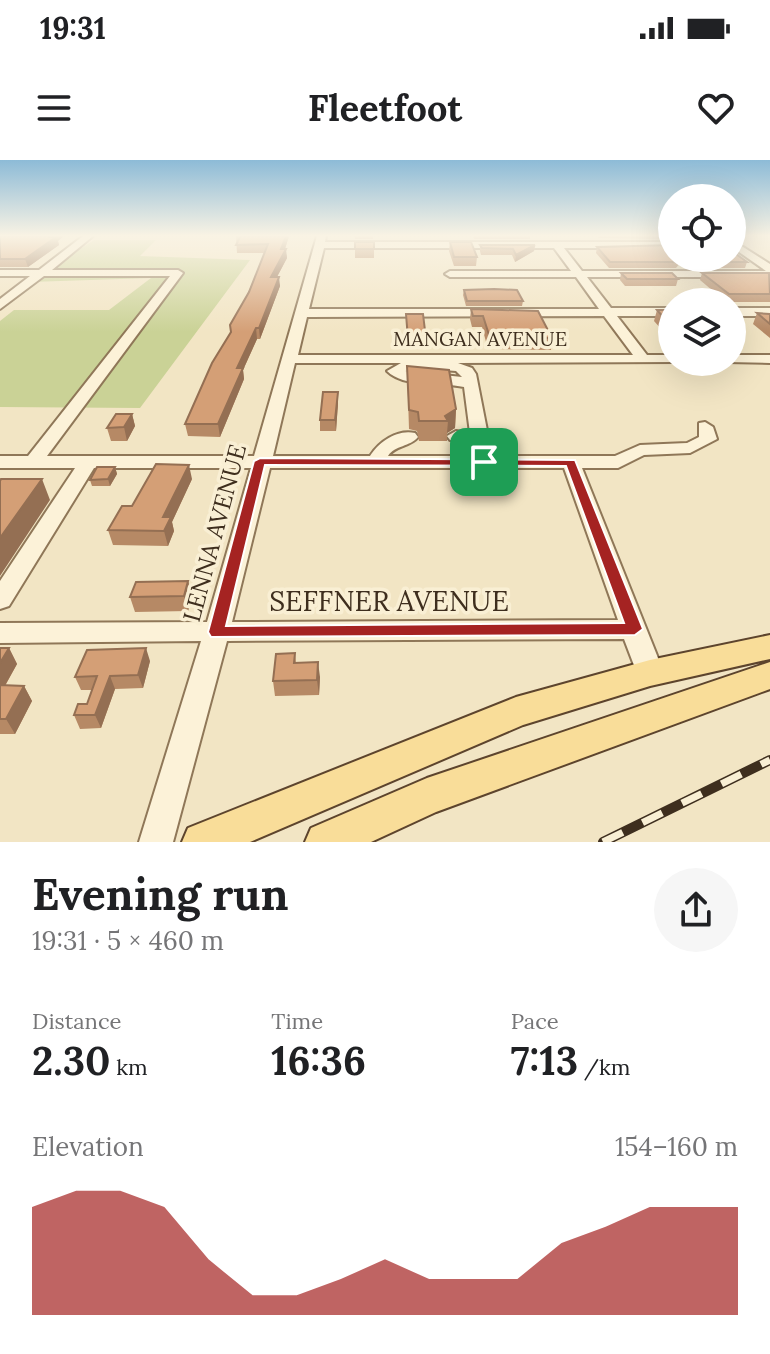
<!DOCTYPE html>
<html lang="en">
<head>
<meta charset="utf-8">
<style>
	:root { --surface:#fff; --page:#f6f6f6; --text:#202124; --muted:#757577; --accent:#a52322 }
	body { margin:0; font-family:Lora,serif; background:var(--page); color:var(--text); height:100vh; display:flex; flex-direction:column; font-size:30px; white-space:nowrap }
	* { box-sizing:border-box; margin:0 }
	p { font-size:26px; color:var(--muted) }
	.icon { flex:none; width:44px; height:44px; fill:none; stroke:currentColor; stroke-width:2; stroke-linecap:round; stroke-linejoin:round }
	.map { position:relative; height:682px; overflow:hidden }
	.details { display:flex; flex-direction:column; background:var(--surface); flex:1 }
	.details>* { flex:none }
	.tools { position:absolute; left:658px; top:24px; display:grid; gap:16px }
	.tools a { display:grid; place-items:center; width:88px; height:88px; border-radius:50%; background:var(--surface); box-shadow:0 8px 32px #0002; font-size:40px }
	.pin { position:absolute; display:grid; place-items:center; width:68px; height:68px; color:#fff; margin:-34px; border-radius:16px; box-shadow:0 4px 12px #0006 }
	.round { display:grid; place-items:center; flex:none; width:84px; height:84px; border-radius:42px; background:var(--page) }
	.headline { display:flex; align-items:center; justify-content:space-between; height:136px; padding:0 32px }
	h1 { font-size:44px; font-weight:700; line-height:60px }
	.stats { display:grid; grid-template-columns:repeat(3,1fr); gap:12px; height:136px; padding:8px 32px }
	.stats div { display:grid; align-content:center }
	.stats b { font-size:40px; font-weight:700 }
	.stats small { font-size:22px; font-weight:400 }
	.stats p { font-size:22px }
	.chart { height:224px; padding:16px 32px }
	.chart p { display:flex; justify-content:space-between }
	.chart svg { width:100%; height:144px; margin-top:8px; fill:var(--accent); opacity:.7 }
	.status { display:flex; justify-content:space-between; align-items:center; height:56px; padding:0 40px; background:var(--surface); direction:ltr }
	.status svg { height:22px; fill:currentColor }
	header { display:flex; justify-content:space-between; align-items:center; height:104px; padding:0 32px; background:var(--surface); font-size:36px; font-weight:700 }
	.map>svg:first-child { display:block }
</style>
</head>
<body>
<div class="status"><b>19:31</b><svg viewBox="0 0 49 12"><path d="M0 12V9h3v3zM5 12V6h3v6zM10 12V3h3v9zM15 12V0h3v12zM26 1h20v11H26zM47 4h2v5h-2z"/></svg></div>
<header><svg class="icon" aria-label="menu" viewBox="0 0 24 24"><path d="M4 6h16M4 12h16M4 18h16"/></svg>Fleetfoot<svg class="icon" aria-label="heart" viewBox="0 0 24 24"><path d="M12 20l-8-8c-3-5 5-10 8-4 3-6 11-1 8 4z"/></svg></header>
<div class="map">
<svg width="770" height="682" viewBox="0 0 770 682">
	<rect width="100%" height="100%" fill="#f2e5c4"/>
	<path fill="#cad296" d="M 94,80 L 156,80 L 140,96 L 250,100 L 140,248 L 0,247 L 0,161 L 14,150 L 109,150 L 151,118 L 30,122 Z"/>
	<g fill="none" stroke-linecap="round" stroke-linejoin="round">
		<g stroke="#8f7758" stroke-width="4">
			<path id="minor" d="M 83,76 L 93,76 L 52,110 L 178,110 L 183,113 L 47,296 L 254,296 L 317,76 L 326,76 L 325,82 L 672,82 L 672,88 L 564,88 L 582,111 L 766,111 L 732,87 L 732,80 L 770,104 L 770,117 L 587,117 L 611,148 L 672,148 L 672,156 L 617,156 L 647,195 L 672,195 L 672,202 L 677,202 L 458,203 L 472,208 L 476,214 L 492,296 L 615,296 L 640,285 L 687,283 L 699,277 L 699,263 L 705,262 L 713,267 L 717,279 L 690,293 L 644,295 L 618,308 L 582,308 L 664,513 L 660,521 L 650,524 L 640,521 L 624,479 L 227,481 L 173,682 L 139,682 L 201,481 L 0,483 L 0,463 L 207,462 L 251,308 L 94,308 L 9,446 L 0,449 L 0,421 L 75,308 L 0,308 L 0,296 L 28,296 L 170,116 L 44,116 L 0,149 L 0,139 L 30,116 L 0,116 L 0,110 L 39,110 ZM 324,88 L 554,88 L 571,111 L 450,111 L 445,114 L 450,117 L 576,117 L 599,149 L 309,149 ZM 604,156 L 633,195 L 298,195 L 307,157 ZM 295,203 L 401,203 L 387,211 C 404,228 440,222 464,227 L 470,273 L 456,271 L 447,276 L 450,280 L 472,283 L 474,296 L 388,296 C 395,285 410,287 418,277 L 415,273 C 397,269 379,282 370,296 L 273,296 ZM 430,209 L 456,211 L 462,217 L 405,211 ZM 270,308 L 564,308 L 618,460 L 232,462 Z
				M 732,148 L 770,148 L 770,156 L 732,156 Z
				M 732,195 L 770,195 L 770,203 L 727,202 L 732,202 Z"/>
		</g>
		<g stroke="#5d442d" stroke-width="4">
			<path id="major" d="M 770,475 L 770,499 L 650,526 L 523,565 L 250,682 L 182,682 L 188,668 L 516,537 L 650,500 Z
				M 770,502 L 770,529 L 436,652 L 371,682 L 305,682 L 311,668 L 427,618 Z"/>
		</g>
		<use href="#minor" fill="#fcf2d8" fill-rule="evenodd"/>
		<use href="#major" fill="#f9dd99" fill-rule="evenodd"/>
		<g stroke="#3e2e1e" stroke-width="10">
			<path id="rail" d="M 603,682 L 770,600"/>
		</g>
		<use href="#rail" stroke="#f9efd4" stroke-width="7" stroke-dasharray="22" stroke-linecap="butt"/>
	</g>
	<path fill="#b68965" d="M 0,76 L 58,81 L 59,85 L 28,107 L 0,107 Z
		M 236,76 L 289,76 L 285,89 L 287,98 L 277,117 L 280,126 L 260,179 L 257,179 L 243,210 L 244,219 L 220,277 L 188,276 L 185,264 L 231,172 L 265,93 L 237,93 Z
		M 355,76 L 373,76 L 373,79 L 355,79 Z
		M 473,76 L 530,76 L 530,79 L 474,79 Z
		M 599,76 L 672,76 L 672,79 L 598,78 Z
		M 355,82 L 374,82 L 374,98 L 355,98 Z
		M 450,82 L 477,97 L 476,106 L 454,106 L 449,91 Z
		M 480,85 L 535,85 L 534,91 L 515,102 L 512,95 L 481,95 L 480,91 Z
		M 597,87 L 672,98 L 732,98 L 747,102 L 745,108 L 686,108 L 680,103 L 676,108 L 609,108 L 596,93 Z
		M 621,113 L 678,119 L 676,126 L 625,126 L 620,120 Z
		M 702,113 L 770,113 L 770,142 L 726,142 L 700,120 Z
		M 464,130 L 523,141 L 522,146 L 466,146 L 463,135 Z
		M 471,149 L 552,178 L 551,190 L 488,189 L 482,167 L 472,167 L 470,159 Z
		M 657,150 L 672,150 L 672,181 L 654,161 Z
		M 757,153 L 770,154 L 770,178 L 753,164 Z
		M 406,154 L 426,179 L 426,189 L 408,189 Z
		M 407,206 L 456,249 L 455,268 L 447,273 L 447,281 L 419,281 L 417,271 L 409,269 Z
		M 338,232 L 338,243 L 336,271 L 320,271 L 320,260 Z
		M 132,254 L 135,266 L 127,281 L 111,281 L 107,268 Z
		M 115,307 L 117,314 L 110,326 L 92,326 L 90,320 Z
		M 192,319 L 172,362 L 174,371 L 168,386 L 113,385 L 108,370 L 132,346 Z
		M 188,421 L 192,436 L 188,451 L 135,452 L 130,437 Z
		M 0,488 L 9,488 L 17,504 L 5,526 L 24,526 L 32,541 L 15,574 L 0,574 Z
		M 295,493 L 296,503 L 320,517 L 319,535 L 275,536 L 273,521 Z
		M 150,501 L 143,528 L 115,529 L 101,568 L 80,569 L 74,555 L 87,544 L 92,530 L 81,530 L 75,517 Z"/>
	<path fill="#946f53" d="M 51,76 L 64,76 L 58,81 L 59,85 L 28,107 L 25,99 Z
		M 286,76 L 289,76 L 283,95 L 286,89 L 287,98 L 272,126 L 271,117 Z
		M 535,85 L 534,91 L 515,102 L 516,95 Z
		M 279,117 L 280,126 L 260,179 L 259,168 Z
		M 256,168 L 257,179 L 243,210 L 244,219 L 220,277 L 218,264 L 237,208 Z
		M 338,232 L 338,243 L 336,271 L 335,260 Z
		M 456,249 L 455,268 L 447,273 L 448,261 L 445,256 Z
		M 132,254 L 135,266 L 127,281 L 124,267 Z
		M 189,305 L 192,319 L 172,362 L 174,371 L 168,386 L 164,371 L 163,357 Z
		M 115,307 L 117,314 L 110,326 L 108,319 Z
		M 42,319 L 50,340 L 0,416 L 0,378 Z
		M 188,421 L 192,436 L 188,451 L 184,436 Z
		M 9,488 L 17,504 L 3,529 L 0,525 L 0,503 Z
		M 146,488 L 150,501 L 143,528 L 138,515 Z
		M 318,502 L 320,517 L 319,535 L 317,520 Z
		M 110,516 L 115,529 L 101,568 L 95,555 Z
		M 24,526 L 32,541 L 15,574 L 6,559 Z"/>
	<path fill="#d49f76" stroke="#946f53" stroke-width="2" d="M 0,76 L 51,76 L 50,77 L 56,77 L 25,99 L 0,99 Z
		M 236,76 L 286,76 L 281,89 L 286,89 L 271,117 L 279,117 L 259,168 L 256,168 L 237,208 L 243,208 L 218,264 L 185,264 L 212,203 L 231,172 L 230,165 L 249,132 L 268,84 L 236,85 L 240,77 Z
		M 355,82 L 374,82 L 374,89 L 355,89 Z
		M 450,82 L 471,82 L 477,97 L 454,97 Z
		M 480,85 L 535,85 L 516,95 L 513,89 L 482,88 Z
		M 672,85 L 672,98 L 681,98 L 678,102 L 610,102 L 597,87 Z
		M 732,91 L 747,102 L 688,102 L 683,98 L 732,98 Z
		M 621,113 L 672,113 L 678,119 L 627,119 Z
		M 702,113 L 769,113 L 770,134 L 729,134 Z
		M 494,129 L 517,130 L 523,141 L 467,141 L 464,130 Z
		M 471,149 L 538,151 L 552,178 L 490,178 L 483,156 L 473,156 Z
		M 657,150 L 672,150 L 672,167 Z
		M 757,153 L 770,154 L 770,164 Z
		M 406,154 L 423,154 L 426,179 L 408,179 Z
		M 407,206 L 449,210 L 456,249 L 445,256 L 448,261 L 419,261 L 418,252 L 409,250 Z
		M 323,232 L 338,232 L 335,260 L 320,260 Z
		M 116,254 L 132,254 L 124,267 L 107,268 Z
		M 156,304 L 189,305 L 163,357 L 171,357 L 164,371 L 108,370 L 122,346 L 132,346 Z
		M 97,307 L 115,307 L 108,319 L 90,320 Z
		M 1,319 L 42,319 L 0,378 L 0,321 Z
		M 188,421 L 184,436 L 130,437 L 136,422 Z
		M 0,488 L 9,488 L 0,503 Z
		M 146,488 L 138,515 L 110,516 L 95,555 L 74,555 L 78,544 L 87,544 L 97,516 L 75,517 L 87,490 Z
		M 295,493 L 294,503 L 318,502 L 317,520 L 273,521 L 276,494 Z
		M 0,525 L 24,526 L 6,559 L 0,559 Z"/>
	<linearGradient id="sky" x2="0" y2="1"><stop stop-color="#8dbbd7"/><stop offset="0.44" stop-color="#f9f3e4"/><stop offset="1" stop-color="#f9f3e4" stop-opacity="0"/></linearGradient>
	<rect width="770" height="172" fill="url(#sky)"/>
	<path fill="#a52322" stroke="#fff" stroke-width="2" fill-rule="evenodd" d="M 260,298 L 575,300 L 643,469 L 635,475 L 211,477 L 208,472 L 254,301 ZM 265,305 L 566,306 L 624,463 L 226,466 Z"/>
	<g text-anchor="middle" stroke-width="7" stroke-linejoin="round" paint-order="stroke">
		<g font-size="20" fill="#3e2e1e" stroke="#f9efd4">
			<text x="480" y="186">MANGAN AVENUE</text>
		</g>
		<g font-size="24" fill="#3e2e1e" stroke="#f9efd4">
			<text transform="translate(215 373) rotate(-75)" y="8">LENNA AVENUE</text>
		</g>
		<g font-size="28" fill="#3e2e1e" stroke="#f9efd4">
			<text x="389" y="451">SEFFNER AVENUE</text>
		</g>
	</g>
</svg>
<div class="tools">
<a><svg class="icon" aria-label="locate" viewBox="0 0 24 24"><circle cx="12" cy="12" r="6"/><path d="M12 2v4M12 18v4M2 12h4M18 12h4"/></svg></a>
<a><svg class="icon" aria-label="layers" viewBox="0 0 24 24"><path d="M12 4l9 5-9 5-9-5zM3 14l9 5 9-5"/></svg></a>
</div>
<div class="pin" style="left:484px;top:302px;background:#1e9e55"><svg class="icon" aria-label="arrive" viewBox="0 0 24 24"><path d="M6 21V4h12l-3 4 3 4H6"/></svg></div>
</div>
<section class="details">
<div class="headline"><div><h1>Evening run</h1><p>19:31 · 5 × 460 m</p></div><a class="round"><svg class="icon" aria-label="share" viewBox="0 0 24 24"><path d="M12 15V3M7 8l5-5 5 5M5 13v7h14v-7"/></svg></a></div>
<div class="stats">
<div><p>Distance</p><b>2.30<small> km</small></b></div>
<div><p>Time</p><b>16:36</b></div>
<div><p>Pace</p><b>7:13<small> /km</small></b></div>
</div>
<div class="chart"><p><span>Elevation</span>154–160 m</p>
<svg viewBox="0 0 160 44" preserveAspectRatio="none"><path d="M0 44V11L10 6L20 6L30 11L40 27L50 38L60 38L70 33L80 27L90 33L100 33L110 33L120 22L130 17L140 11L150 11L160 11V44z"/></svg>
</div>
</section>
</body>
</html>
